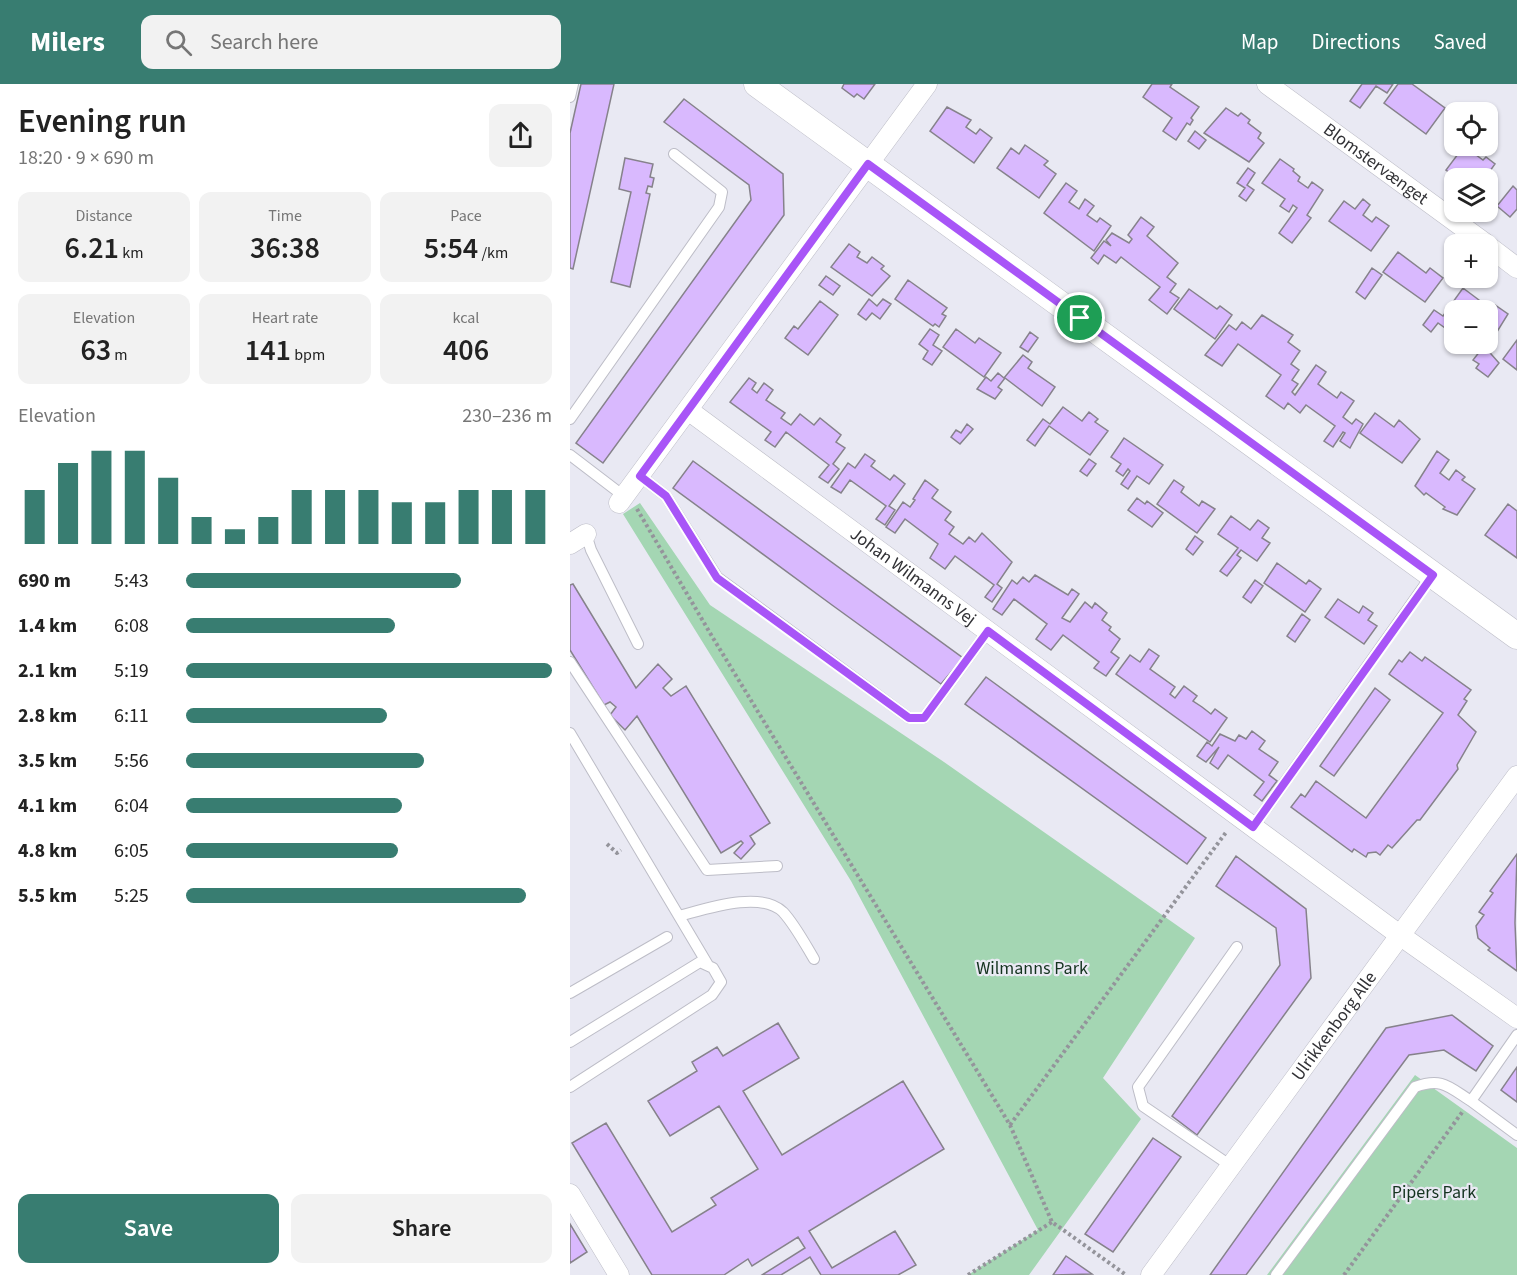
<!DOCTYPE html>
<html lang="en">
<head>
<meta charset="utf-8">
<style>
	:root { --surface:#fff; --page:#f2f2f2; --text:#222; --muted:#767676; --accent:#387d71 }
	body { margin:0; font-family:"Source Sans 3",sans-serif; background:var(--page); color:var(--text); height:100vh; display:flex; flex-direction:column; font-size:22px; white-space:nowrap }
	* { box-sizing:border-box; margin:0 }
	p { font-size:20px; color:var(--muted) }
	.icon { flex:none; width:33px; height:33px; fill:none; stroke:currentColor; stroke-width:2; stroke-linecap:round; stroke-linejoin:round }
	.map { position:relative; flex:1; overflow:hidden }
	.details { display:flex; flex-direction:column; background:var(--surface); width:570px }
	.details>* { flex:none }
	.tools { position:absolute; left:874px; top:18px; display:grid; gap:12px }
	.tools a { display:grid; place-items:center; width:54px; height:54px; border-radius:12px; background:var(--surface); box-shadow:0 2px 4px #0004; font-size:30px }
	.pin { position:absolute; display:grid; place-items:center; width:51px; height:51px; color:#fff; margin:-26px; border:3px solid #fff; border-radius:50%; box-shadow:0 2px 6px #0007 }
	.round { display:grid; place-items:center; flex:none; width:63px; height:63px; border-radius:12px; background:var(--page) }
	.summary { display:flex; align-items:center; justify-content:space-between; height:102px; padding:0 18px }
	h1 { font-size:33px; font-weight:600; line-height:45px }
	.stats { display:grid; grid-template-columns:repeat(3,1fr); gap:9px; height:102px; padding:6px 18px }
	.stats div { display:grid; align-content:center; border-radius:12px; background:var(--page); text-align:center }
	.stats b { font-size:30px; font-weight:600 }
	.stats small { font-size:16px; font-weight:400 }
	.stats p { font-size:16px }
	.chart { height:168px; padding:12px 18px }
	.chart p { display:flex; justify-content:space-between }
	.chart svg { width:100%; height:108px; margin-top:6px; stroke:var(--accent); stroke-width:6 }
	.cta { display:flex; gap:12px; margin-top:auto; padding:12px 18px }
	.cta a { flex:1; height:69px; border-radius:12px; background:var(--accent); color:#fff; font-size:24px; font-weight:600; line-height:69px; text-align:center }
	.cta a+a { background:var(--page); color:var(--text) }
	ul { padding:0 18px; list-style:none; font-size:20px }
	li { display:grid; grid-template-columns:96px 72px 1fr; align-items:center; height:45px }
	li i { height:15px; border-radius:8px; background:var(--accent) }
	header { display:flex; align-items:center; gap:36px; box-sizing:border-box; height:84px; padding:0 30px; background:var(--accent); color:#fff }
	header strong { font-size:28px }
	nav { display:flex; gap:33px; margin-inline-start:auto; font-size:21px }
	.search { width:420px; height:54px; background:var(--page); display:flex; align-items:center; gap:15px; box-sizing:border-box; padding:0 21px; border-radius:12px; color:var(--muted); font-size:22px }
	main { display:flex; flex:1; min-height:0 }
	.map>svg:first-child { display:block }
</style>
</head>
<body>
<header>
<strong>Milers</strong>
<div class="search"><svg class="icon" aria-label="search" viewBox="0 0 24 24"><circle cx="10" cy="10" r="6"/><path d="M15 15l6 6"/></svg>Search here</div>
<nav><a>Map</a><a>Directions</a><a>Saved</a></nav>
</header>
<main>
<section class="details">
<div class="summary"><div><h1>Evening run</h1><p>18:20 · 9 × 690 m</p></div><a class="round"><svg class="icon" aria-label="share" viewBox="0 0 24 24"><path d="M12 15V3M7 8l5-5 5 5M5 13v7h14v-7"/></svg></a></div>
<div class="stats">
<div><p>Distance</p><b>6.21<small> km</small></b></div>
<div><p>Time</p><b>36:38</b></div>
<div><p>Pace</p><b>5:54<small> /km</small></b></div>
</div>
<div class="stats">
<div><p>Elevation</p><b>63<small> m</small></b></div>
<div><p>Heart rate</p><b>141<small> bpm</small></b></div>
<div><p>kcal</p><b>406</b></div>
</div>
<div class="chart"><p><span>Elevation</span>230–236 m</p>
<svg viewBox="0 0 160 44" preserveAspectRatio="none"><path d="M5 44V22M15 44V11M25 44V6M35 44V6M45 44V17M55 44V33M65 44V38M75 44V33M85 44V22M95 44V22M105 44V22M115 44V27M125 44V27M135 44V22M145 44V22M155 44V22"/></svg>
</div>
<ul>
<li><b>690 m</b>5:43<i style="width:75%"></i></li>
<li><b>1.4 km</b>6:08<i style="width:57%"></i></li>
<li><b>2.1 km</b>5:19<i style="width:100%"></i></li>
<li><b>2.8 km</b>6:11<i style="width:55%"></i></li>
<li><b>3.5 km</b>5:56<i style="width:65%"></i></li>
<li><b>4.1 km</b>6:04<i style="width:59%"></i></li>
<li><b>4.8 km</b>6:05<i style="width:58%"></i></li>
<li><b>5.5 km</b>5:25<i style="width:93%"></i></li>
</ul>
<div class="cta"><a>Save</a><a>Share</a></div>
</section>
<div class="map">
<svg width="947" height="1191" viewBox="0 0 947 1191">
	<rect width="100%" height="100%" fill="#e9e9f3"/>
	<path fill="#a4d6b3" d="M 70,419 L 140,521 L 374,678 L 625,854 L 533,994 L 571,1035 L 459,1191 L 398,1191 L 468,1146 L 281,797 L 53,430 Z
		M 845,991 L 947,1064 L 947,1191 L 697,1191 Z"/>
	<path fill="#d9b9fe" stroke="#86828b" stroke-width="1.5" d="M 11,0 L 44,0 L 3,185 L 0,184 L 0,49 Z
		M 274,0 L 305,0 L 294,15 L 287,10 L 284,13 L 272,4 Z
		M 582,0 L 602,0 L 600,3 L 629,23 L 621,34 L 623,36 L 620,41 L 617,39 L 606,56 L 593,47 L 602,34 L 573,13 Z
		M 792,0 L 823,0 L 817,9 L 806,2 L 790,24 L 780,17 Z
		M 828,0 L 842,0 L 875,24 L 856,50 L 814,19 Z
		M 114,15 L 213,90 L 214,131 L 33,379 L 6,359 L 181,116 L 179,101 L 94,38 Z
		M 377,23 L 401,36 L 396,43 L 406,50 L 410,45 L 422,54 L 404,79 L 360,47 Z
		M 656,24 L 668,32 L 671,29 L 680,36 L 678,39 L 691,49 L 688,54 L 694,59 L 679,78 L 634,49 Z
		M 625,47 L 636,56 L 629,65 L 618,57 Z
		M 455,61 L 478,77 L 474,81 L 486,90 L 469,114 L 427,84 L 441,64 L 449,70 Z
		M 894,62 L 913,76 L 916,73 L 925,80 L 915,94 L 887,94 L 876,86 Z
		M 55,74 L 83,80 L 80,93 L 84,94 L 82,103 L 78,102 L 76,109 L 80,110 L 60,203 L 41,198 L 61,108 L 49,105 Z
		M 710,75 L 724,85 L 723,87 L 730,93 L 728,97 L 738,104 L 742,98 L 753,106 L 737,131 L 741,134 L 722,159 L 709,149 L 727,124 L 723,121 L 719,128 L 710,122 L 715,115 L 692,99 Z
		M 678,84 L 685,89 L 677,101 L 684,106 L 676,117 L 669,112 L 675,104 L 667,99 Z
		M 496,99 L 507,107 L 499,118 L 509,125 L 515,115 L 524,122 L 517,131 L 527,138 L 530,134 L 541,142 L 524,167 L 474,129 Z
		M 943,102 L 947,106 L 947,125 L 940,133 L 927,122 Z
		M 793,115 L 800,121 L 793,131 L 802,138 L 806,133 L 819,142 L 801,167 L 759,137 L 774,117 L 785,125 Z
		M 571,133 L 584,143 L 577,152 L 608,179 L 597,193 L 606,200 L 600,208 L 609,214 L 597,230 L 579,216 L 590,203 L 569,187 L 551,173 L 546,179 L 534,171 L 528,180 L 521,174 L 534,157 L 541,162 L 536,156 L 542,149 L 559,159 L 562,155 L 558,151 Z
		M 279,160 L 290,168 L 287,173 L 297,179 L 302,173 L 314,182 L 311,185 L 320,192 L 302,212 L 261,183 Z
		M 828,168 L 856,189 L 860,184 L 873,194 L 855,218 L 813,188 Z
		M 802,184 L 812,191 L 795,215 L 786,208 Z
		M 256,192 L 270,202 L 263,211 L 249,201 Z
		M 338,196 L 377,224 L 372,230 L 376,232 L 369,243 L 365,240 L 363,242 L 325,215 Z
		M 893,204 L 921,225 L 925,221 L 938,230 L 922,256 L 918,253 L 918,226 L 885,226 L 885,251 L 868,239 L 861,248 L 853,241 L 864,226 L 873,232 Z
		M 619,205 L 647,225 L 650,222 L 662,231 L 645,255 L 604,225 Z
		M 299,215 L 307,222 L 313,215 L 321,220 L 310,235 L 302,229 L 296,236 L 288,230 Z
		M 250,217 L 268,231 L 238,271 L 215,254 L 224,242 L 228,245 Z
		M 692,231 L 723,251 L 718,258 L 730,267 L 721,280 L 729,286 L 722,296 L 728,300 L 722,308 L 725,311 L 746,281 L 756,288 L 748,300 L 767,314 L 771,308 L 784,317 L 773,333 L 782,340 L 786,335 L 793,340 L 780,364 L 770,357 L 775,349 L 773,348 L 763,363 L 754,357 L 765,342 L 736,321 L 730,329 L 718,319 L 714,325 L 696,312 L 711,291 L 668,260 L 652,282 L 635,271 L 659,241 L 666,246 L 672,238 L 681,245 Z
		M 360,245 L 369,251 L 363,261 L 372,267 L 362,281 L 353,275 L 358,267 L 349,260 Z
		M 386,245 L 405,259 L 409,254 L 431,269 L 414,293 L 373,263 Z
		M 460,248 L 468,254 L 458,268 L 450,263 Z
		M 947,256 L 947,286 L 933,275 Z
		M 914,262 L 929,279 L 918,293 L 906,284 L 909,280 L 903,276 Z
		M 453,271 L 462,278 L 458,284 L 485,303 L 472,322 L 435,294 L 428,303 L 432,306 L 425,315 L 407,305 L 416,293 L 421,297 L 428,289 L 434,294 Z
		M 179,294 L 186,299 L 182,305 L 187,309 L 194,299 L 203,306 L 196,316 L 215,329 L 211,334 L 221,341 L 230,330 L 244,341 L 250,334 L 271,351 L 266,358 L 275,364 L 263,380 L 269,385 L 258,399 L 249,393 L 259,381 L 216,348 L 205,363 L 195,356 L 201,348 L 160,318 Z
		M 493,323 L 512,337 L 519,328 L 528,335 L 525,338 L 538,347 L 520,371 L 479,342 L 465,362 L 457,356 L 473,335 L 480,340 Z
		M 805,329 L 824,343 L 829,336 L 850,355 L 832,379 L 790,349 Z
		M 397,340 L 403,345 L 390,360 L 381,353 L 386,346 L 391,349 Z
		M 554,354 L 593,381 L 579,400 L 567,392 L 558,405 L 551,400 L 560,387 L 558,385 L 553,392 L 546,387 L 551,380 L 541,373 Z
		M 867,367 L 879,376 L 870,389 L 879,396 L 886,386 L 895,393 L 892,396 L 905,405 L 887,431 L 873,425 L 875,423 L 856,409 L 854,411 L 845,402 Z
		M 295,370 L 305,377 L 301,382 L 320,396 L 324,391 L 335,400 L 319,422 L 325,426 L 315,441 L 306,435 L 316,422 L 280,396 L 271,409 L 261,403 L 278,379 L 285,384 Z
		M 519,375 L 526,380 L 517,392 L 510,387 Z
		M 123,377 L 393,574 L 371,600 L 262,521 L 103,404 Z
		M 355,396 L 368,406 L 362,414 L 381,428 L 375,436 L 384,443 L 379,450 L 393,460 L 399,453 L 405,458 L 412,449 L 442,478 L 427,500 L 432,504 L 422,518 L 415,513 L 424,501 L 385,472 L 375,485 L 360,474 L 368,460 L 335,435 L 325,449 L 316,443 L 333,418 L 340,423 L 345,416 L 343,415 Z
		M 604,396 L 614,403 L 611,408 L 629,422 L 632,417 L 645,425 L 627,449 L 587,420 Z
		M 567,414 L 575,420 L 577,417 L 593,429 L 582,443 L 558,426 Z
		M 938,420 L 947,427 L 947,474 L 915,451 Z
		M 661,432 L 680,446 L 688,436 L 699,444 L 692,454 L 700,459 L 687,477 L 671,466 L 667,471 L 671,474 L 657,492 L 650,487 L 668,464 L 648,450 Z
		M 625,452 L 633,458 L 623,471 L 616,465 Z
		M 707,479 L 736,500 L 739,496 L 751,505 L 735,528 L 694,499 Z
		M 465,491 L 498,511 L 502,505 L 509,510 L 492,534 L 500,538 L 515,518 L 522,524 L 525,519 L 537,529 L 532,536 L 541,543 L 539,546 L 550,555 L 541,568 L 549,574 L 536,592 L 524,584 L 529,578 L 493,551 L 481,566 L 466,555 L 477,540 L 444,515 L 432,531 L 423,525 L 442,496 L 447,500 L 453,493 L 459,498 Z
		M 685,496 L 693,502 L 681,519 L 673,513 Z
		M 3,500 L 66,604 L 88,580 L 102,595 L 93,604 L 101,612 L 116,602 L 200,739 L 180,752 L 185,760 L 171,775 L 164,769 L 173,759 L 171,757 L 151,769 L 67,632 L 55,646 L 40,631 L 46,623 L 40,618 L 34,621 L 0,566 L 0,501 Z
		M 768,515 L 789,529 L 793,522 L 803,529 L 798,536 L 807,542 L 794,560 L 755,533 Z
		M 732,530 L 740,536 L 725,558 L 717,552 Z
		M 579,565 L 589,572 L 580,585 L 605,603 L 600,610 L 605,614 L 614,602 L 627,612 L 623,617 L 632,623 L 641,630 L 645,625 L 657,634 L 640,658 L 546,590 L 560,571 L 570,578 Z
		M 840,568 L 852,577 L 855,573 L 901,606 L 894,615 L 897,617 L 888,631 L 906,648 L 887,681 L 888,685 L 850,736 L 847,736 L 822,764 L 818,761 L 810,771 L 806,768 L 798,769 L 796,773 L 784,765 L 782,768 L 721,723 L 731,710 L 735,713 L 746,697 L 796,734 L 873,629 L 819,590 L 829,576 L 832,578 Z
		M 416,593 L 636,754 L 617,780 L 395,620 Z
		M 805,604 L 820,616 L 764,692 L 750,682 Z
		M 682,647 L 695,657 L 689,665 L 708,678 L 699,691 L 707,697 L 692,717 L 684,711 L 694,698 L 658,671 L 648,685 L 640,679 L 649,663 L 636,678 L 627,672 L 637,658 L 642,662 L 650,650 L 665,657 L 669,651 L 676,655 Z
		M 947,770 L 945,839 L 947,887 L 918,866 L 920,864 L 908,854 L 906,842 L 914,831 L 909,828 L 923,809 L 920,807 Z
		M 666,772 L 736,825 L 741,894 L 627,1051 L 602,1032 L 710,881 L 706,844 L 646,802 Z
		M 882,931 L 923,962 L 906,987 L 874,966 L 839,971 L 676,1191 L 640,1191 L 816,944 Z
		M 208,939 L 229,974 L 173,1007 L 212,1071 L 333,997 L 374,1065 L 239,1147 L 262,1184 L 325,1147 L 346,1181 L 328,1191 L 251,1191 L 240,1173 L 211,1191 L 192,1191 L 235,1164 L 228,1153 L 182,1182 L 178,1175 L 154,1191 L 82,1191 L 2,1059 L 36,1039 L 102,1148 L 146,1121 L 141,1114 L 188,1085 L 149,1022 L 100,1052 L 78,1017 L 127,987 L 122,978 L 147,963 L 153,972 Z
		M 947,983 L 947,1018 L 931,1006 Z
		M 583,1054 L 611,1073 L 543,1168 L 515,1150 Z
		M 0,1140 L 17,1168 L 0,1179 Z
		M 496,1172 L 522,1190 L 483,1191 Z"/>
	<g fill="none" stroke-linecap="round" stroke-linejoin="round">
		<g stroke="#bdbdc7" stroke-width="12">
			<path id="service" d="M 0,13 L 3,0
				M 0,335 L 149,123 L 152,108 L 104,70
				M 0,371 L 55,413
				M 70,392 L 96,412 L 147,493 L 339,634 L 354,634 L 418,547
				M 16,450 L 21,466 L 68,560
				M 0,578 L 137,786 L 207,782
				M 0,649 L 138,881
				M 683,743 L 862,491
				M 109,832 C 136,825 190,806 213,828 C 225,841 235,860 244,875
				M 0,909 L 97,853
				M 947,951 L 901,1017 L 947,1051
				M 0,958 L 130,878 L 143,884 L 151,898 L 142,911 L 0,1003
				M 661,1082 L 573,1022 L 568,1003 L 667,863
				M 706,1191 L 845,1003 C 872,993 879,1003 901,1017"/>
		</g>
		<g stroke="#bdbdc7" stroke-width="21">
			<g id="minor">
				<path id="s1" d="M 697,0 L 916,160"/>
				<path d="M 918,162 L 947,184"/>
				<path id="s2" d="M 118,326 L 831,852 L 947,934"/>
				<path d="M 49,419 L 357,0"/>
				<path d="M 0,460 L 16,450"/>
				<path d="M 0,1110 L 49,1191"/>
				<path id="s3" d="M 581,1191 L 947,692"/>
			</g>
		</g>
		<g stroke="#bdbdc7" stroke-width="27">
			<path id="tertiary" d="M 187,0 L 947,552"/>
		</g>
		<path stroke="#94949b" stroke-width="4" stroke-dasharray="3 3" stroke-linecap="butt" d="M 67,425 L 143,554 L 440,1041 L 482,1138 L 556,1191
			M 37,760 L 47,769 L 51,766
			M 440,1041 L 657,747
			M 398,1191 L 482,1138
			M 774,1191 L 893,1027"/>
		<use href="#service" stroke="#fff" stroke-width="10"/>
		<use href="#minor" stroke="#fff" stroke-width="20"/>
		<use href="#tertiary" stroke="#fff" stroke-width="26"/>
	</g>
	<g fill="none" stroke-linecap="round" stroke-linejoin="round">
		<g stroke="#fff" stroke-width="12">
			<path id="route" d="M 298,80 L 863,491 L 683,743 L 418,547 L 354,634 L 339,634 L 147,494 L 96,412 L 70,392 Z"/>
		</g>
		<use href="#route" stroke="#a855f7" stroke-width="8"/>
	</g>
	<g text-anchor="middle" stroke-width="4.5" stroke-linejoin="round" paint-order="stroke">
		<g font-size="18" fill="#323236" stroke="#e9e9f3">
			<text dy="6" stroke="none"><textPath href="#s1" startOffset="135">Blomstervænget</textPath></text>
			<text dy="6" stroke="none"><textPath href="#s2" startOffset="280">Johan Wilmanns Vej</textPath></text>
			<text dy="6" stroke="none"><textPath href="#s3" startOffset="309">Ulrikkenborg Alle</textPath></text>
		</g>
		<g font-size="18" fill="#14331f" stroke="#e9e9f3">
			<text x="462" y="890">Wilmanns Park</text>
			<text x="864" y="1114">Pipers Park</text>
		</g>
	</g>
</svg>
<div class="tools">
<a><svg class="icon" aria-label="locate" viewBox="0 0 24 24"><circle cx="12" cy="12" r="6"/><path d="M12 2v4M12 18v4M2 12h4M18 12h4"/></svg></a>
<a><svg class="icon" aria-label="layers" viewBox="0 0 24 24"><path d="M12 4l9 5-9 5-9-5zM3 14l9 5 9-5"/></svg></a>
<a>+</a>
<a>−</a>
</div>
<div class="pin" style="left:510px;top:234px;background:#1e9e55"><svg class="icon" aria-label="arrive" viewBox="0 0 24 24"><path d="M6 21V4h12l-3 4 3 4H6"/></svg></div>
</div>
</main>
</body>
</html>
